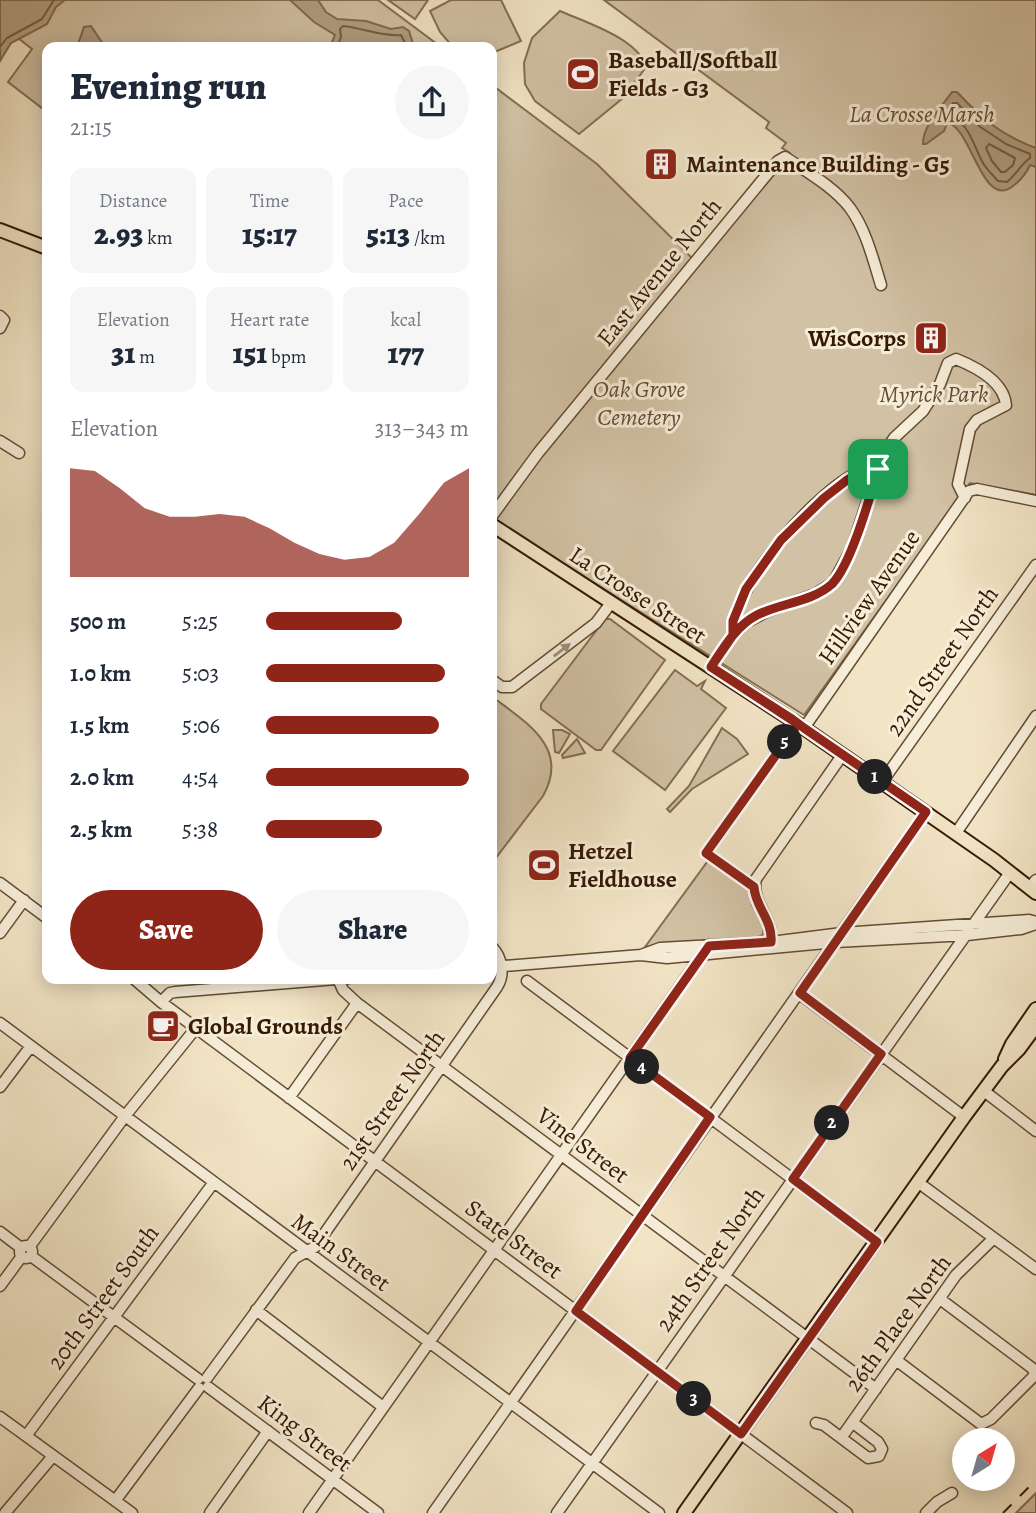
<!DOCTYPE html>
<html lang="en">
<head>
<meta charset="utf-8">
<style>
	:root { --surface:#fff; --page:#f6f6f7; --text:#1f2937; --muted:#747a83; --accent:#8f2418 }
	body { margin:0; font-family:Alegreya,serif; background:var(--page); color:var(--text); height:100vh; display:flex; flex-direction:column; font-size:26px; white-space:nowrap }
	* { box-sizing:border-box; margin:0 }
	p { font-size:23px; color:var(--muted) }
	.icon { flex:none; width:38px; height:38px; fill:none; stroke:currentColor; stroke-width:2; stroke-linecap:round; stroke-linejoin:round }
	.map { position:relative; flex:1; overflow:hidden }
	.drawer { position:absolute; left:42px; top:42px; width:455px; height:942px; display:flex; flex-direction:column; background:var(--surface); border-radius:14px; box-shadow:0 4px 18px #0003 }
	.drawer>* { flex:none }
	.needle { width:46px; rotate:37deg }
	.controls { position:absolute; left:952px; top:1428px; display:grid; gap:14px }
	.controls a { display:grid; place-items:center; width:63px; height:63px; border-radius:50%; background:var(--surface); box-shadow:0 4px 18px #0003; font-size:35px }
	.pin { position:absolute; display:grid; place-items:center; width:60px; height:60px; color:#fff; margin:-30px; border-radius:14px; box-shadow:0 4px 10px #0006 }
	.km { position:absolute; width:35px; height:35px; margin:-18px; border-radius:50%; background:#222; color:#fff; font-size:19px; line-height:35px; text-align:center }
	.round { display:grid; place-items:center; flex:none; width:74px; height:74px; border-radius:37px; background:var(--page) }
	.summary { display:flex; align-items:center; justify-content:space-between; height:119px; padding:0 28px }
	h1 { font-size:38px; font-weight:800; line-height:52px }
	.metrics { display:grid; grid-template-columns:repeat(3,1fr); gap:10px; height:119px; padding:7px 28px }
	.metrics div { display:grid; align-content:center; border-radius:14px; background:var(--page); text-align:center }
	.metrics b { font-size:30px; font-weight:800 }
	.metrics small { font-size:19px; font-weight:400 }
	.metrics p { font-size:19px }
	.chart { height:196px; padding:14px 28px }
	.chart p { display:flex; justify-content:space-between }
	.chart svg { width:100%; height:126px; margin-top:7px; fill:var(--accent); opacity:.7 }
	.primary-button { display:flex; gap:14px; margin-top:auto; padding:14px 28px }
	.primary-button a { flex:1; height:80px; border-radius:42px; background:var(--accent); color:#fff; font-size:28px; font-weight:800; line-height:80px; text-align:center }
	.primary-button a+a { background:var(--page); color:var(--text) }
	ul { padding:0 28px; list-style:none; font-size:23px }
	li { display:grid; grid-template-columns:112px 84px 1fr; align-items:center; height:52px }
	li i { height:18px; border-radius:9px; background:var(--accent) }
	.map>svg:first-child { display:block }
</style>
</head>
<body>
<div class="map">
<svg width="1036" height="1513" viewBox="0 0 1036 1513">
	<rect width="100%" height="100%" fill="#f2e5c6"/>
	<filter id="stains"><feTurbulence type="fractalNoise" baseFrequency=".00286" numOctaves="4"/><feColorMatrix values="0 0 0 0 .2 0 0 0 0 .09 0 0 0 0 .02 0 0 0 .5 -.17"/></filter>
	<radialGradient id="worn" r=".72"><stop offset=".6" stop-color="#630" stop-opacity="0"/><stop offset="1" stop-color="#630" stop-opacity=".3"/></radialGradient>
	<path fill="#d2c2a5" stroke="#846e53" stroke-width="2" d="M 0,0 L 378,0 L 441,47 L 47,47 L 47,112 L 8,82 L 32,49 L 0,24 Z
		M 388,0 L 428,0 L 415,19 Z
		M 451,0 L 501,0 L 521,41 L 492,53 L 492,47 L 453,47 L 440,32 L 430,11 Z
		M 604,0 L 1036,0 L 1036,495 L 970,483 L 804,715 L 492,519 L 492,85 L 597,164 L 697,263 L 790,153 L 782,148 L 786,143 L 766,128 L 769,122 Z
		M 560,11 C 585,22 639,39 646,67 L 623,98 L 579,134 L 535,101 L 525,84 L 524,63 L 532,38 Z
		M 605,619 L 610,619 L 665,660 L 601,750 L 596,750 L 541,709 L 541,704 Z
		M 675,670 L 697,686 L 705,681 L 701,689 L 726,708 L 665,790 L 613,751 Z
		M 492,699 L 498,701 C 530,725 569,750 543,796 L 492,863 Z
		M 722,728 L 737,739 L 748,754 L 692,789 L 670,812 L 667,809 L 689,786 Z
		M 553,730 L 562,730 L 570,734 L 559,753 L 555,752 Z
		M 577,739 L 585,753 L 563,758 L 562,755 Z
		M 710,858 L 748,888 L 752,905 L 764,924 L 763,935 L 755,938 L 645,947 Z
		M 1036,1493 L 1036,1513 L 1016,1513 Z"/>
	<path fill="#b2a083" stroke="#806a4f" stroke-width="2" d="M 0,0 L 65,0 L 56,7 L 47,24 L 11,43 L 0,61 Z
		M 290,0 L 318,0 L 326,12 L 337,19 L 366,21 L 391,29 L 403,27 L 409,31 L 414,47 L 330,47 L 335,35 L 314,22 Z
		M 91,26 L 105,47 L 77,47 L 84,27 Z
		M 952,92 L 957,92 C 982,119 1001,135 1036,148 L 1036,167 L 1030,165 C 1026,174 1021,180 1013,186 C 982,211 971,125 947,123 L 944,131 L 926,144 L 923,144 C 922,127 942,106 952,92 Z"/>
	<g fill="none" stroke-linecap="round" stroke-linejoin="round">
		<path stroke="#745c42" stroke-width="2" d="M 0,47 L 7,38 L 42,19 L 54,0
			M 337,47 L 341,37 L 340,29 L 343,26 C 363,28 382,37 401,35 L 407,47
			M 953,103 L 957,103 L 979,126 L 1006,144 L 1030,154 L 1030,158 C 1021,164 1016,175 1007,182 L 998,181 C 993,175 987,170 983,163 C 972,143 970,123 947,114 Z
			M 989,144 L 1015,158 L 1013,165 L 1005,172 L 1001,172 L 992,161 L 986,148 Z"/>
		<g stroke="#644c32" stroke-width="13">
			<path id="minor" d="M 0,316 L 4,320 L 0,328
				M 0,441 L 19,453
				M 492,516 L 538,453 L 778,161 L 785,157 C 807,172 834,187 850,208 C 866,230 873,259 881,285
				M 733,635 C 728,590 821,485 862,471 C 867,470 873,470 878,469
				M 711,667 L 733,635 L 747,622 L 766,612 L 815,594 L 833,583 L 852,548 L 882,456 L 894,438 L 923,411 L 940,384 L 948,363 L 956,359 C 976,367 1004,382 1006,405 L 977,420 L 970,429 L 958,484 L 965,498
				M 492,680 L 502,687 L 512,687 L 596,623 L 611,603
				M 804,728 L 969,491 L 977,489 L 1036,501
				M 882,782 L 1036,565
				M 956,833 L 1036,716
				M 1034,882 L 1036,880
				M 0,883 L 47,918
				M 754,887 L 706,853 L 798,724
				M 0,933 L 24,900
				M 769,945 C 778,920 750,905 756,879 L 843,754
				M 641,955 L 660,948 L 771,942 L 842,933 L 1029,920 L 1036,922
				M 492,967 L 641,955 L 667,958 L 836,942 L 967,935 L 1021,929 L 1036,924
				M 133,978 L 161,1002 L 847,1513
				M 338,979 L 343,990 L 357,1003 L 876,1389
				M 527,981 L 877,1242
				M 800,994 L 964,1117
				M 161,1002 L 170,993 L 175,992 L 349,978
				M 0,1023 L 659,1513
				M 0,1087 L 31,1046
				M 984,1091 L 1036,1131
				M 289,1098 L 357,1003
				M 919,1183 L 1036,1269
				M 0,1232 L 21,1248
				M20 1252a6 6 0 1 1 12 0a6 6 0 1 1-12 0Z
				M 30,1246 L 125,1116 L 196,1028
				M 31,1256 L 198,1379
				M 0,1286 L 22,1256
				M 256,1310 L 383,1407
				M 896,1360 L 981,1424 L 991,1419 L 1033,1377 L 1035,1373 L 1032,1368 L 940,1299
				M 207,1378 L 295,1258 L 315,1247 L 497,987 C 505,975 502,957 492,947
				M 208,1387 L 378,1513
				M 0,1417 L 132,1513
				M 816,1423 L 824,1425 L 868,1458 L 879,1456 L 882,1449 L 878,1442 L 852,1422
				M 26,1436 L 214,1182
				M 841,1438 L 956,1275 L 994,1238
				M 115,1501 L 199,1388
				M 5,1513 L 53,1456
				M 210,1513 L 268,1431
				M 309,1513 L 709,945
				M 433,1513 L 926,812
				M 557,1513 L 1009,874
				M 926,1513 L 937,1502 L 952,1493"/>
		</g>
		<g stroke="#351901" stroke-width="16">
			<path id="major" d="M 0,230 L 47,248
				M 492,525 L 798,724 L 994,860 L 1036,893
				M 1005,1059 L 1012,1044 L 1036,1009
				M 684,1513 L 964,1117 L 1002,1066 L 1019,1049 L 1036,1026"/>
		</g>
		<use href="#minor" stroke="#f7eeda" stroke-width="10"/>
		<use href="#major" stroke="#f2e5c6" stroke-width="12"/>
		<path stroke="#351901" stroke-width="2" stroke-dasharray="12 12" stroke-linecap="butt" d="M 1003,1513 L 1036,1480"/>
	</g>
	<defs><path id="oneway-solid" d="M-6-.8H1V-3.2L6.5 0L1 3.2V.8H-6Z" transform="scale(1.75)"/></defs>
	<use fill="#a08e78" href="#oneway-solid" transform="translate(562 650) rotate(-38)"/>
	<g fill="none" stroke-linecap="round" stroke-linejoin="round">
		<g stroke="#fff" stroke-width="14">
			<path id="route" d="M 878,469 L 862,471 L 847,480 L 824,498 L 781,540 L 746,589 L 733,621 L 733,635 L 711,667 L 792,719 L 804,728 L 926,812 L 800,993 L 881,1054 L 793,1179 L 877,1242 L 741,1434 L 576,1311 L 710,1117 L 630,1058 L 709,946 L 771,942 C 773,920 755,907 754,887 L 706,853 L 798,724 L 711,667 C 724,647 736,626 757,615 C 781,603 812,602 832,584 C 851,565 870,497 878,469"/>
		</g>
		<use href="#route" stroke="#8f2418" stroke-width="9"/>
	</g>
	<defs>
		<g id="stadium-square" transform="scale(1.75)"><rect x="-9" y="-9" width="18" height="18" rx="4" fill="#8f2418" stroke="#f7eeda"/><path d="M0-5a6.5 5 0 1 0 0 10a6.5 5 0 1 0 0-10ZM-3.5-1.8h7v3.6h-7Z" fill="#fff"/></g>
		<g id="building-square" transform="scale(1.75)"><rect x="-9" y="-9" width="18" height="18" rx="4" fill="#8f2418" stroke="#f7eeda"/><path d="M-4-6H4V6H1V3H-1V6H-4ZM-2.5-4.3h1.7v1.8h-1.7ZM.8-4.3h1.7v1.8H.8ZM-2.5-1h1.7V.8h-1.7ZM.8-1h1.7V.8H.8Z" fill="#fff"/></g>
		<g id="cafe-square" transform="scale(1.75)"><rect x="-9" y="-9" width="18" height="18" rx="4" fill="#8f2418" stroke="#f7eeda"/><path d="M-5.5-4.5H6V0H3Q3 3.5 0 3.5H-2.5Q-5.5 3.5-5.5 0ZM3-3.2v2h1.7v-2ZM-6 4.5H4V6H-6Z" fill="#fff"/></g>
	</defs>
	<g fill-rule="evenodd">
		<use href="#stadium-square" x="583" y="74"/>
		<use href="#building-square" x="661" y="164"/>
		<use href="#building-square" x="931" y="338"/>
		<use href="#stadium-square" x="544" y="865"/>
		<use href="#cafe-square" x="163" y="1026"/>
	</g>
	<g text-anchor="middle" stroke-width="6" stroke-linejoin="round" paint-order="stroke">
		<g font-size="24" font-weight="bold" fill="#351901" stroke="#f7eeda" text-anchor="start">
			<text x="608" y="68">Baseball/Softball<tspan x="608" dy="28">Fields - G3</tspan></text>
			<text x="686" y="172">Maintenance Building - G5</text>
			<text x="906" y="346" text-anchor="end">WisCorps</text>
			<text x="568" y="859">Hetzel<tspan x="568" dy="28">Fieldhouse</tspan></text>
			<text x="188" y="1034">Global Grounds</text>
		</g>
		<g font-size="24" font-style="italic" fill="#644c32" stroke="#f7eeda">
			<text x="922" y="122">La Crosse Marsh</text>
			<text x="639" y="397">Oak Grove<tspan x="639" dy="28">Cemetery</tspan></text>
			<text x="934" y="402">Myrick Park</text>
		</g>
		<g font-size="24" fill="#351901" stroke="#f7eeda">
			<text transform="translate(659 272) rotate(-51)" y="8">East Avenue North</text>
			<text transform="translate(638 595) rotate(33)" y="8">La Crosse Street</text>
			<text transform="translate(869 597) rotate(-55)" y="8">Hillview Avenue</text>
			<text transform="translate(942 661) rotate(-55)" y="8">22nd Street North</text>
			<text transform="translate(392 1100) rotate(-55)" y="8">21st Street North</text>
			<text transform="translate(583 1145) rotate(37)" y="8">Vine Street</text>
			<text transform="translate(514 1239) rotate(37)" y="8">State Street</text>
			<text transform="translate(341 1252) rotate(36)" y="8">Main Street</text>
			<text transform="translate(710 1259) rotate(-55)" y="8">24th Street North</text>
			<text transform="translate(103 1297) rotate(-54)" y="8">20th Street South</text>
			<text transform="translate(898 1323) rotate(-54)" y="8">26th Place North</text>
			<text transform="translate(305 1433) rotate(37)" y="8">King Street</text>
		</g>
	</g>
	<rect width="100%" height="100%" filter="url(#stains)"/>
	<rect width="100%" height="100%" fill="url(#worn)"/>
</svg>
<div class="controls">
<a><svg class="needle" viewBox="-14 -14 28 28"><path d="M0-13l5 13h-10z" fill="#e53935"/><path d="M0 13l5-13h-10z" fill="#747a83"/></svg></a>
</div>
<div class="pin" style="left:878px;top:469px;background:#1e9e55"><svg class="icon" aria-label="arrive" viewBox="0 0 24 24"><path d="M6 21V4h12l-3 4 3 4H6"/></svg></div>
<b class="km" style="left:875px;top:777px">1</b>
<b class="km" style="left:832px;top:1123px">2</b>
<b class="km" style="left:694px;top:1399px">3</b>
<b class="km" style="left:642px;top:1067px">4</b>
<b class="km" style="left:785px;top:742px">5</b>
<section class="drawer">
<div class="summary"><div><h1>Evening run</h1><p>21:15</p></div><a class="round"><svg class="icon" aria-label="share" viewBox="0 0 24 24"><path d="M12 15V3M7 8l5-5 5 5M5 13v7h14v-7"/></svg></a></div>
<div class="metrics">
<div><p>Distance</p><b>2.93<small> km</small></b></div>
<div><p>Time</p><b>15:17</b></div>
<div><p>Pace</p><b>5:13<small> /km</small></b></div>
</div>
<div class="metrics">
<div><p>Elevation</p><b>31<small> m</small></b></div>
<div><p>Heart rate</p><b>151<small> bpm</small></b></div>
<div><p>kcal</p><b>177</b></div>
</div>
<div class="chart"><p><span>Elevation</span>313–343 m</p>
<svg viewBox="0 0 160 44" preserveAspectRatio="none"><path d="M0 44V6L10 7L20 13L30 20L40 23L50 23L60 22L70 23L80 27L90 32L100 36L110 38L120 37L130 32L140 22L150 11L160 6V44z"/></svg>
</div>
<ul>
<li><b>500 m</b>5:25<i style="width:67%"></i></li>
<li><b>1.0 km</b>5:03<i style="width:88%"></i></li>
<li><b>1.5 km</b>5:06<i style="width:85%"></i></li>
<li><b>2.0 km</b>4:54<i style="width:100%"></i></li>
<li><b>2.5 km</b>5:38<i style="width:57%"></i></li>
</ul>
<div class="primary-button"><a>Save</a><a>Share</a></div>
</section>
</div>
</body>
</html>
